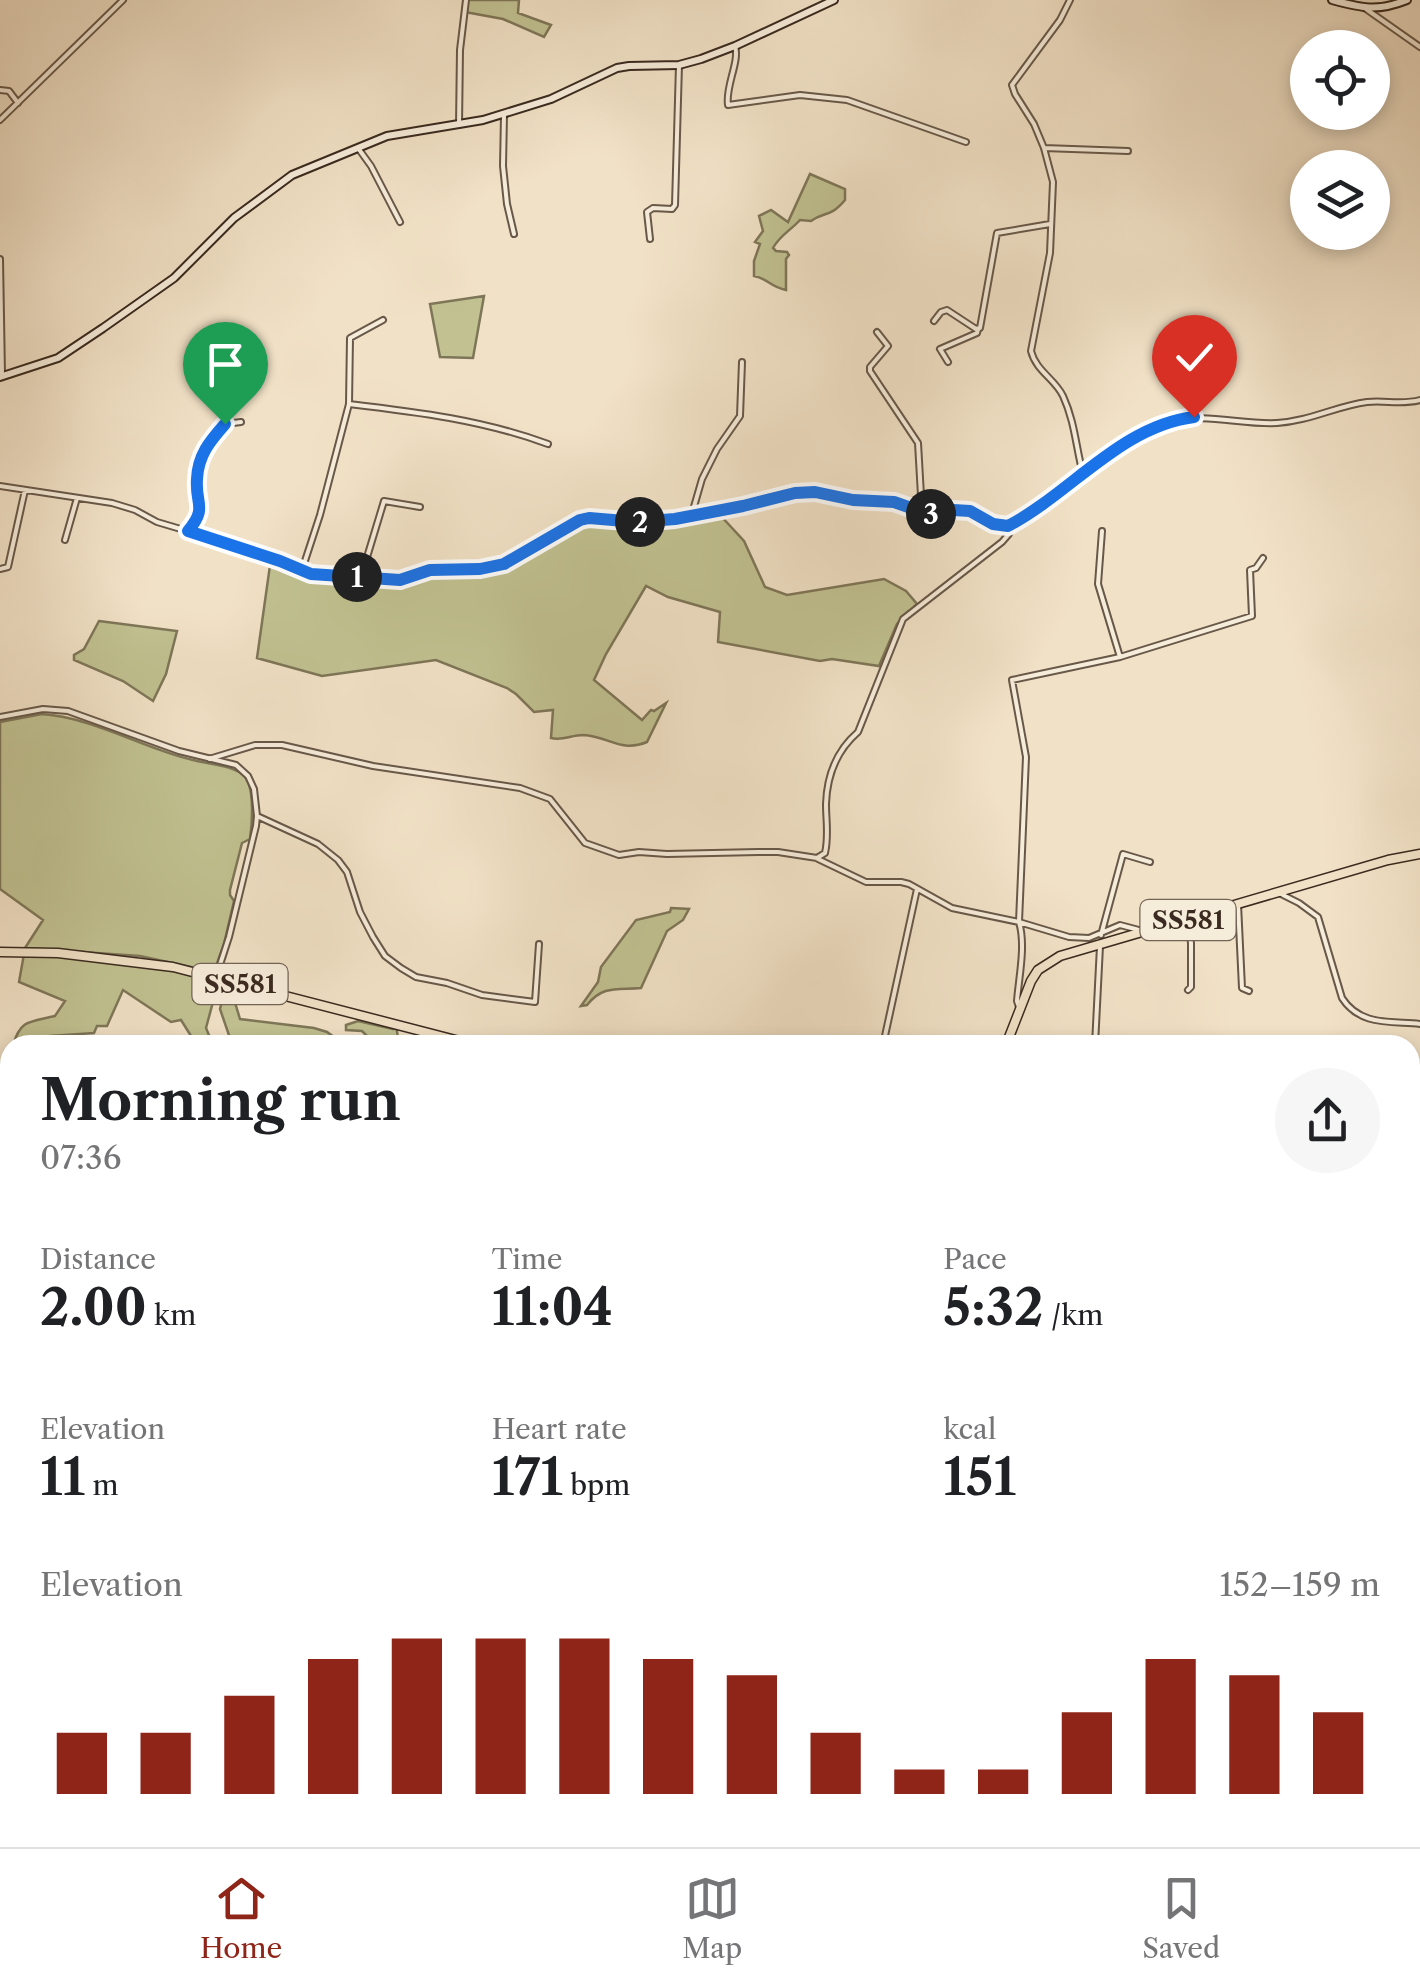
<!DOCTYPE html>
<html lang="en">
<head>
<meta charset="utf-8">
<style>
	:root { --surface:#fff; --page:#f6f6f6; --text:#202124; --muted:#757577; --line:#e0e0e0; --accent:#8f2418 }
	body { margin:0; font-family:"Libre Caslon Text",serif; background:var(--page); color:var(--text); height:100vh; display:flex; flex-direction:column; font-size:38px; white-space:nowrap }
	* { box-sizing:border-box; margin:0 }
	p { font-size:32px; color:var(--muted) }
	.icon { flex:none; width:55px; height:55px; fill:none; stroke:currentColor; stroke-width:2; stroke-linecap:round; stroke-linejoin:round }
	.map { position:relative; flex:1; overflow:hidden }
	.panel { position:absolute; left:0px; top:1035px; width:1420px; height:812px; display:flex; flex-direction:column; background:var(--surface); border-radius:30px 30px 0 0; box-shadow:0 5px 15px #0003 }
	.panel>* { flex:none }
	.fabs { position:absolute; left:1290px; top:30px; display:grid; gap:20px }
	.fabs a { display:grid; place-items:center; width:100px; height:100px; border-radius:50%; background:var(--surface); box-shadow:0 5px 15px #0003; font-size:50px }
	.pin { position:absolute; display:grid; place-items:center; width:85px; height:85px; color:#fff; margin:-102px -42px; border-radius:50% 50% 50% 0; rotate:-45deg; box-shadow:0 0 10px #0007 }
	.pin .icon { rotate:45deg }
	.km { position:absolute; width:50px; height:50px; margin:-25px; border-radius:50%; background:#222; color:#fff; font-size:28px; line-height:50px; text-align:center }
	.round { display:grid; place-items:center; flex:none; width:105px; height:105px; border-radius:52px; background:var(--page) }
	.headline { display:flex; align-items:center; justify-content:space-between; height:170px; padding:0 40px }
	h1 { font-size:55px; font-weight:700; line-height:75px }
	.figures { display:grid; grid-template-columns:repeat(3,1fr); gap:15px; height:170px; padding:10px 40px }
	.figures div { display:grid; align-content:center }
	.figures b { font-size:50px; font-weight:700 }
	.figures small { font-size:28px; font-weight:400 }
	.figures p { font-size:28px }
	.chart { height:280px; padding:20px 40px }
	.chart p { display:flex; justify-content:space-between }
	.chart svg { width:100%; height:180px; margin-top:10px; stroke:var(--accent); stroke-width:6 }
	.dock { display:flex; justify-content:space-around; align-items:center; height:140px; border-top:2px solid var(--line); background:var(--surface); font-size:28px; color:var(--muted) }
	.dock a { display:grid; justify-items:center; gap:5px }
	.dock .current { color:var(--accent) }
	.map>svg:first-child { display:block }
</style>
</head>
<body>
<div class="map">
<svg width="1420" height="1847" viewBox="0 0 1420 1847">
	<rect width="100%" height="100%" fill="#f1e1c6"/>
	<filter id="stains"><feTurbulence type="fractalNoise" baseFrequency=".002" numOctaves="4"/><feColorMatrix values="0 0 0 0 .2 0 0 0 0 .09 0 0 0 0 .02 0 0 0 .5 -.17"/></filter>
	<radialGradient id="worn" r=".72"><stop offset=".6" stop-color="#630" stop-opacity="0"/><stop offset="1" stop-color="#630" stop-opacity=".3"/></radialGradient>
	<path fill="#c1c191" stroke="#7e7658" stroke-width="2.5" d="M 468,0 L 519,0 L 518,13 L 551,25 L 544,37 L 503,19 L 465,12 Z
		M 810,174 L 845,189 L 845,200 C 830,218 825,211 811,221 L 800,220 C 790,231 780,235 773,248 L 776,251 L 787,252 L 789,255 L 786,259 L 786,290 C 770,287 767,278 754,276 L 754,261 L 760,244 L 755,242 L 763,231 L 759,216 L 771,210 L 788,222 Z
		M 484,296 L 473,358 L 440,357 L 430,304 Z
		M 720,515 L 744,541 L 765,587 L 787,595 L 884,579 L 906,591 L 917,604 L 897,624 L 879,666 L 832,659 L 820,661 L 718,642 L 720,612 L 668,597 L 646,586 L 606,654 L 594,680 L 642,720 L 651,710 L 654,711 L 666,703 L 647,742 C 620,753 609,736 583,735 C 571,735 563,741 551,738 L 553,710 L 534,712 L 516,694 L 507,688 L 436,660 L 322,676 L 257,658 L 271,558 L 309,575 L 336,579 L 401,581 L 441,570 L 473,572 L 500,568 L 587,519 C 632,530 675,521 720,515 Z
		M 99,621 L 177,631 L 166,674 L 153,701 L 123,681 L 74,660 L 74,655 L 84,649 Z
		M 42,714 C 95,718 142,748 193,760 C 207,764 235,765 245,777 C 255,789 252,825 250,839 L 242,843 L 230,890 L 230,895 L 234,901 L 224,944 L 214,972 L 140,956 L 25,948 L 43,920 L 0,889 L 0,722 Z
		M 671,908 L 689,909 L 683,920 L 667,931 L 641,988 C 617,990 603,985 587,1005 L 581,1006 L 598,982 L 601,967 L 636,920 L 670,912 Z
		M 24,954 L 147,963 L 214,980 L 212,984 L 217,987 L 206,1028 L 213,1045 L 200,1045 L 191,1036 L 181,1020 L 171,1022 L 123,990 L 107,1026 L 97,1026 L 94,1033 L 50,1036 L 34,1043 L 13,1045 C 21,1019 30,1022 55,1016 L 65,1001 L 19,982 Z
		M 228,992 L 233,996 L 240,1019 L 314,1028 L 327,1032 L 345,1045 L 226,1045 L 231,1041 L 220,1009 L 224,993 Z
		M 358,1021 L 393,1029 L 395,1025 C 398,1033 399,1038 394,1045 L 350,1045 L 359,1042 L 366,1035 L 362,1031 L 346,1030 L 346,1025 Z
		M 1420,1140 L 1420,1306 L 1414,1303 L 1410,1307 L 1410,1144 Z
		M 339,1838 L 416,1838 L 409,1847 L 335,1847 Z
		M 1057,1838 L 1098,1839 L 1096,1847 L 1056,1847 Z"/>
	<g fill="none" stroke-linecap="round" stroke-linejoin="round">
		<g stroke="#685849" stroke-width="8">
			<path id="street" d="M 1070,0 L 1060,20 L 1012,85 L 1015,94 L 1034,124 L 1044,148 L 1053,182 L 1050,253 L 1031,351 C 1036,371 1055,379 1063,396 C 1075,422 1076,448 1083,474
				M 1366,9 L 1420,47
				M 735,46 C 740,62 725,86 728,105 L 800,95 L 847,100 L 966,142
				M 0,90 L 9,91 L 18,103
				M 504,115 L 503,166 L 507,204 L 514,234
				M 0,120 L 123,0
				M 459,125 L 460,50 L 466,0
				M 358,148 L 371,166 L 400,222
				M 1044,148 L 1128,151
				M 650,239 L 647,212 L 653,208 L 672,209 L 675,205 L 679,65
				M 0,259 L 2,375
				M 934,321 L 941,312 L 947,310 L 976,329 L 980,328 L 997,233 L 1050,224
				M 877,332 L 888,346 L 870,367 L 870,371 L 918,443 L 922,513
				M 948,362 L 940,349 L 977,333 L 978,329
				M 349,404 C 417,412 483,420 548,444
				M 0,486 L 112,503 L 135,510 L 157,522 L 218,540 L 311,574 L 400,579 L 430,569 L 480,569 L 504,564 L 580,519 L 589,518 L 637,522 L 675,519 L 743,506 L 795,493 L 815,492 L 853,500 L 894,502 L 927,514 L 938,515 L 953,510 L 970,511 L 993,524 L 1008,526 C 1063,497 1110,439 1170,422 C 1205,412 1241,425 1277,423 C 1310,421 1336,406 1367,402 C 1385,400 1402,405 1420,400
				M 691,517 L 702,479 L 717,449 L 740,416 L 742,362
				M 188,531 C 208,507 195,506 196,479 C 198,455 210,440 225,424 L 241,422
				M 1102,531 L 1098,584 L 1120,657
				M 65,540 L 77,498
				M 0,569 L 8,567 L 25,490
				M 302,570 L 320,515 L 349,404 L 350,338 L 383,320
				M 361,577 L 384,501 L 420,507
				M 0,717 L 43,709 L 68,711 L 179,751 L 236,765 L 248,776 L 254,789 L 257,816 L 256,826 L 229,937 L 216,977
				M 209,759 L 255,745 L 282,745 L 373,766 L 520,788 L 550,799 L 585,843 L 619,855 L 639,852 L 667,854 L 758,852 L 778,852 L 817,858 L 825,853 C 829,836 826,821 826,804 C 827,775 836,751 858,732 L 903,619 L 1002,542 L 1009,534 L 1008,526
				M 257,816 L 318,844 L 338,860 L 347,872 L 360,912 L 373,937 L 385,956 L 401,968 L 416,977 L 447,983 L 482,995 L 535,1002 L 539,944
				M 818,859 L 866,882 L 901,882 L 909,884 L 952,908 L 1019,922 L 1069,937 L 1089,938 L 1120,925 L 1139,930
				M 1279,893 L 1299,903 L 1318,917 L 1342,998 C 1360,1026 1390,1021 1420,1024
				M 1238,904 L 1242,988 L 1249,991
				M 1187,920 L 1191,943 L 1191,987 L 1188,990
				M 1101,935 L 1123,854 L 1150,862
				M 1019,1007 L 1017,1001 C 1019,976 1026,945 1019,922 L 1026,757 L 1012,680 L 1120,657 L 1252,616 L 1250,570 L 1256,568 L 1263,558
				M 883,1045 L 917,889
				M 1095,1045 L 1100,946
				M 0,1381 L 10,1389
				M 1410,1554 L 1420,1552
				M 132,1838 L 147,1840 L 147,1847
				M 224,1838 L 235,1847
				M 953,1838 L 951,1844 L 954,1847
				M 1147,1838 L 1147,1847
				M 1293,1838 L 1295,1847
				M 254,1847 L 258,1838"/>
		</g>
		<g stroke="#3a2a1f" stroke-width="10">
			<path id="secondary" d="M 1332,0 C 1362,8 1377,12 1407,0
				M 0,377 L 58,358 L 103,328 L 174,278 L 234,218 L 292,175 L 387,136 L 483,120 L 551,99 L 617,68 L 629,66 L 679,65 L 701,59 L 735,46 L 834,0
				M 0,1201 L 10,1204
				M 1410,1817 L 1420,1821"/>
		</g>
		<g stroke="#3a2a1f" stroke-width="11">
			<path id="primary" d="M 0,952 L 58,953 L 173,967 L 475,1045
				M 1006,1045 L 1031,981 L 1038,970 L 1060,956 L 1388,860 L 1420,854"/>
		</g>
		<use href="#street" stroke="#f6ecda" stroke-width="4"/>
		<use href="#secondary" stroke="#f6ecda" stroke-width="6"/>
		<use href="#primary" stroke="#f1e1c6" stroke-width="8"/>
	</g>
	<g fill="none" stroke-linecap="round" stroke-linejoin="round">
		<g stroke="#fff" stroke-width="20">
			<path id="route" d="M 225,424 C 210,441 198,455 197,479 C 195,505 208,507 188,531 L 280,561 L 311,574 L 400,580 L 430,570 L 480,569 L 504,564 L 580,520 L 589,518 L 637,522 L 675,519 L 743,506 L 795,493 L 815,492 L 853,500 L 894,502 L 928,514 L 938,514 L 953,510 L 970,511 L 993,524 L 1008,526 C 1071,493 1121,426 1194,417"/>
		</g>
		<use href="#route" stroke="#1a73e8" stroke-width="12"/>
	</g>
	<g text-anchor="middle" stroke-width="10" stroke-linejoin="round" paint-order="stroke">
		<g fill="#f6ecda" stroke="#726457" stroke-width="2.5">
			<rect x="1140.5" y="900" width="95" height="40" rx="8"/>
			<rect x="192.5" y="964" width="95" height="40" rx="8"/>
		</g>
		<g font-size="25" font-weight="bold" fill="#3a2a1f">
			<text x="1188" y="929">SS581</text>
			<text x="240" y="993">SS581</text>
		</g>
	</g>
	<rect width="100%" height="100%" filter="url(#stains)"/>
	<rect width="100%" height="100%" fill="url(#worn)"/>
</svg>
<div class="fabs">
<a><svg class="icon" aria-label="locate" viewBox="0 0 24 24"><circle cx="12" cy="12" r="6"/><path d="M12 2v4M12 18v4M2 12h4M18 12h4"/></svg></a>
<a><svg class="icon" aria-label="layers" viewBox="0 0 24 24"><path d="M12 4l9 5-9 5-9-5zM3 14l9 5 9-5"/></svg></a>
</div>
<div class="pin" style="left:225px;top:424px;background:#1e9e55"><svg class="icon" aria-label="arrive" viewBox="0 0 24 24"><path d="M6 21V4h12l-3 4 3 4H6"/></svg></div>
<div class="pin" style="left:1194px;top:417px;background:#d93025"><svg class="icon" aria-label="check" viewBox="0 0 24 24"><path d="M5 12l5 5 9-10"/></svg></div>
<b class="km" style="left:357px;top:577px">1</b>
<b class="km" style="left:640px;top:522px">2</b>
<b class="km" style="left:931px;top:514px">3</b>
<section class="panel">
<div class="headline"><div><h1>Morning run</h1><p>07:36</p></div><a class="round"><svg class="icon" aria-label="share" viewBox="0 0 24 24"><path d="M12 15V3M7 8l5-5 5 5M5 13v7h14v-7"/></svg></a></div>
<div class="figures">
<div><p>Distance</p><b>2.00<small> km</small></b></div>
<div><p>Time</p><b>11:04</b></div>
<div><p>Pace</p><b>5:32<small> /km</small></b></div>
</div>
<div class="figures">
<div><p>Elevation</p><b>11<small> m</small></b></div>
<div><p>Heart rate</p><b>171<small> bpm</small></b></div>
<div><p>kcal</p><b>151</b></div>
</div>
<div class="chart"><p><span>Elevation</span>152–159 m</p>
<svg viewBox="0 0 160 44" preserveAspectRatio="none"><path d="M5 44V29M15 44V29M25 44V20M35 44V11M45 44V6M55 44V6M65 44V6M75 44V11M85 44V15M95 44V29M105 44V38M115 44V38M125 44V24M135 44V11M145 44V15M155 44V24"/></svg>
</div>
</section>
</div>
<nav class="dock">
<a class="current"><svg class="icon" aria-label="home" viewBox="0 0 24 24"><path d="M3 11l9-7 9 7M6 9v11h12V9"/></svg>Home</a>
<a><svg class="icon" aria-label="map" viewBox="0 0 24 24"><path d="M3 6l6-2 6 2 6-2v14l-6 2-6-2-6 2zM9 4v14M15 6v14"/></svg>Map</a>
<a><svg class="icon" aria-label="saved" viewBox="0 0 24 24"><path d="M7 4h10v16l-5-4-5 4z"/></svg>Saved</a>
</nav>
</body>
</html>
